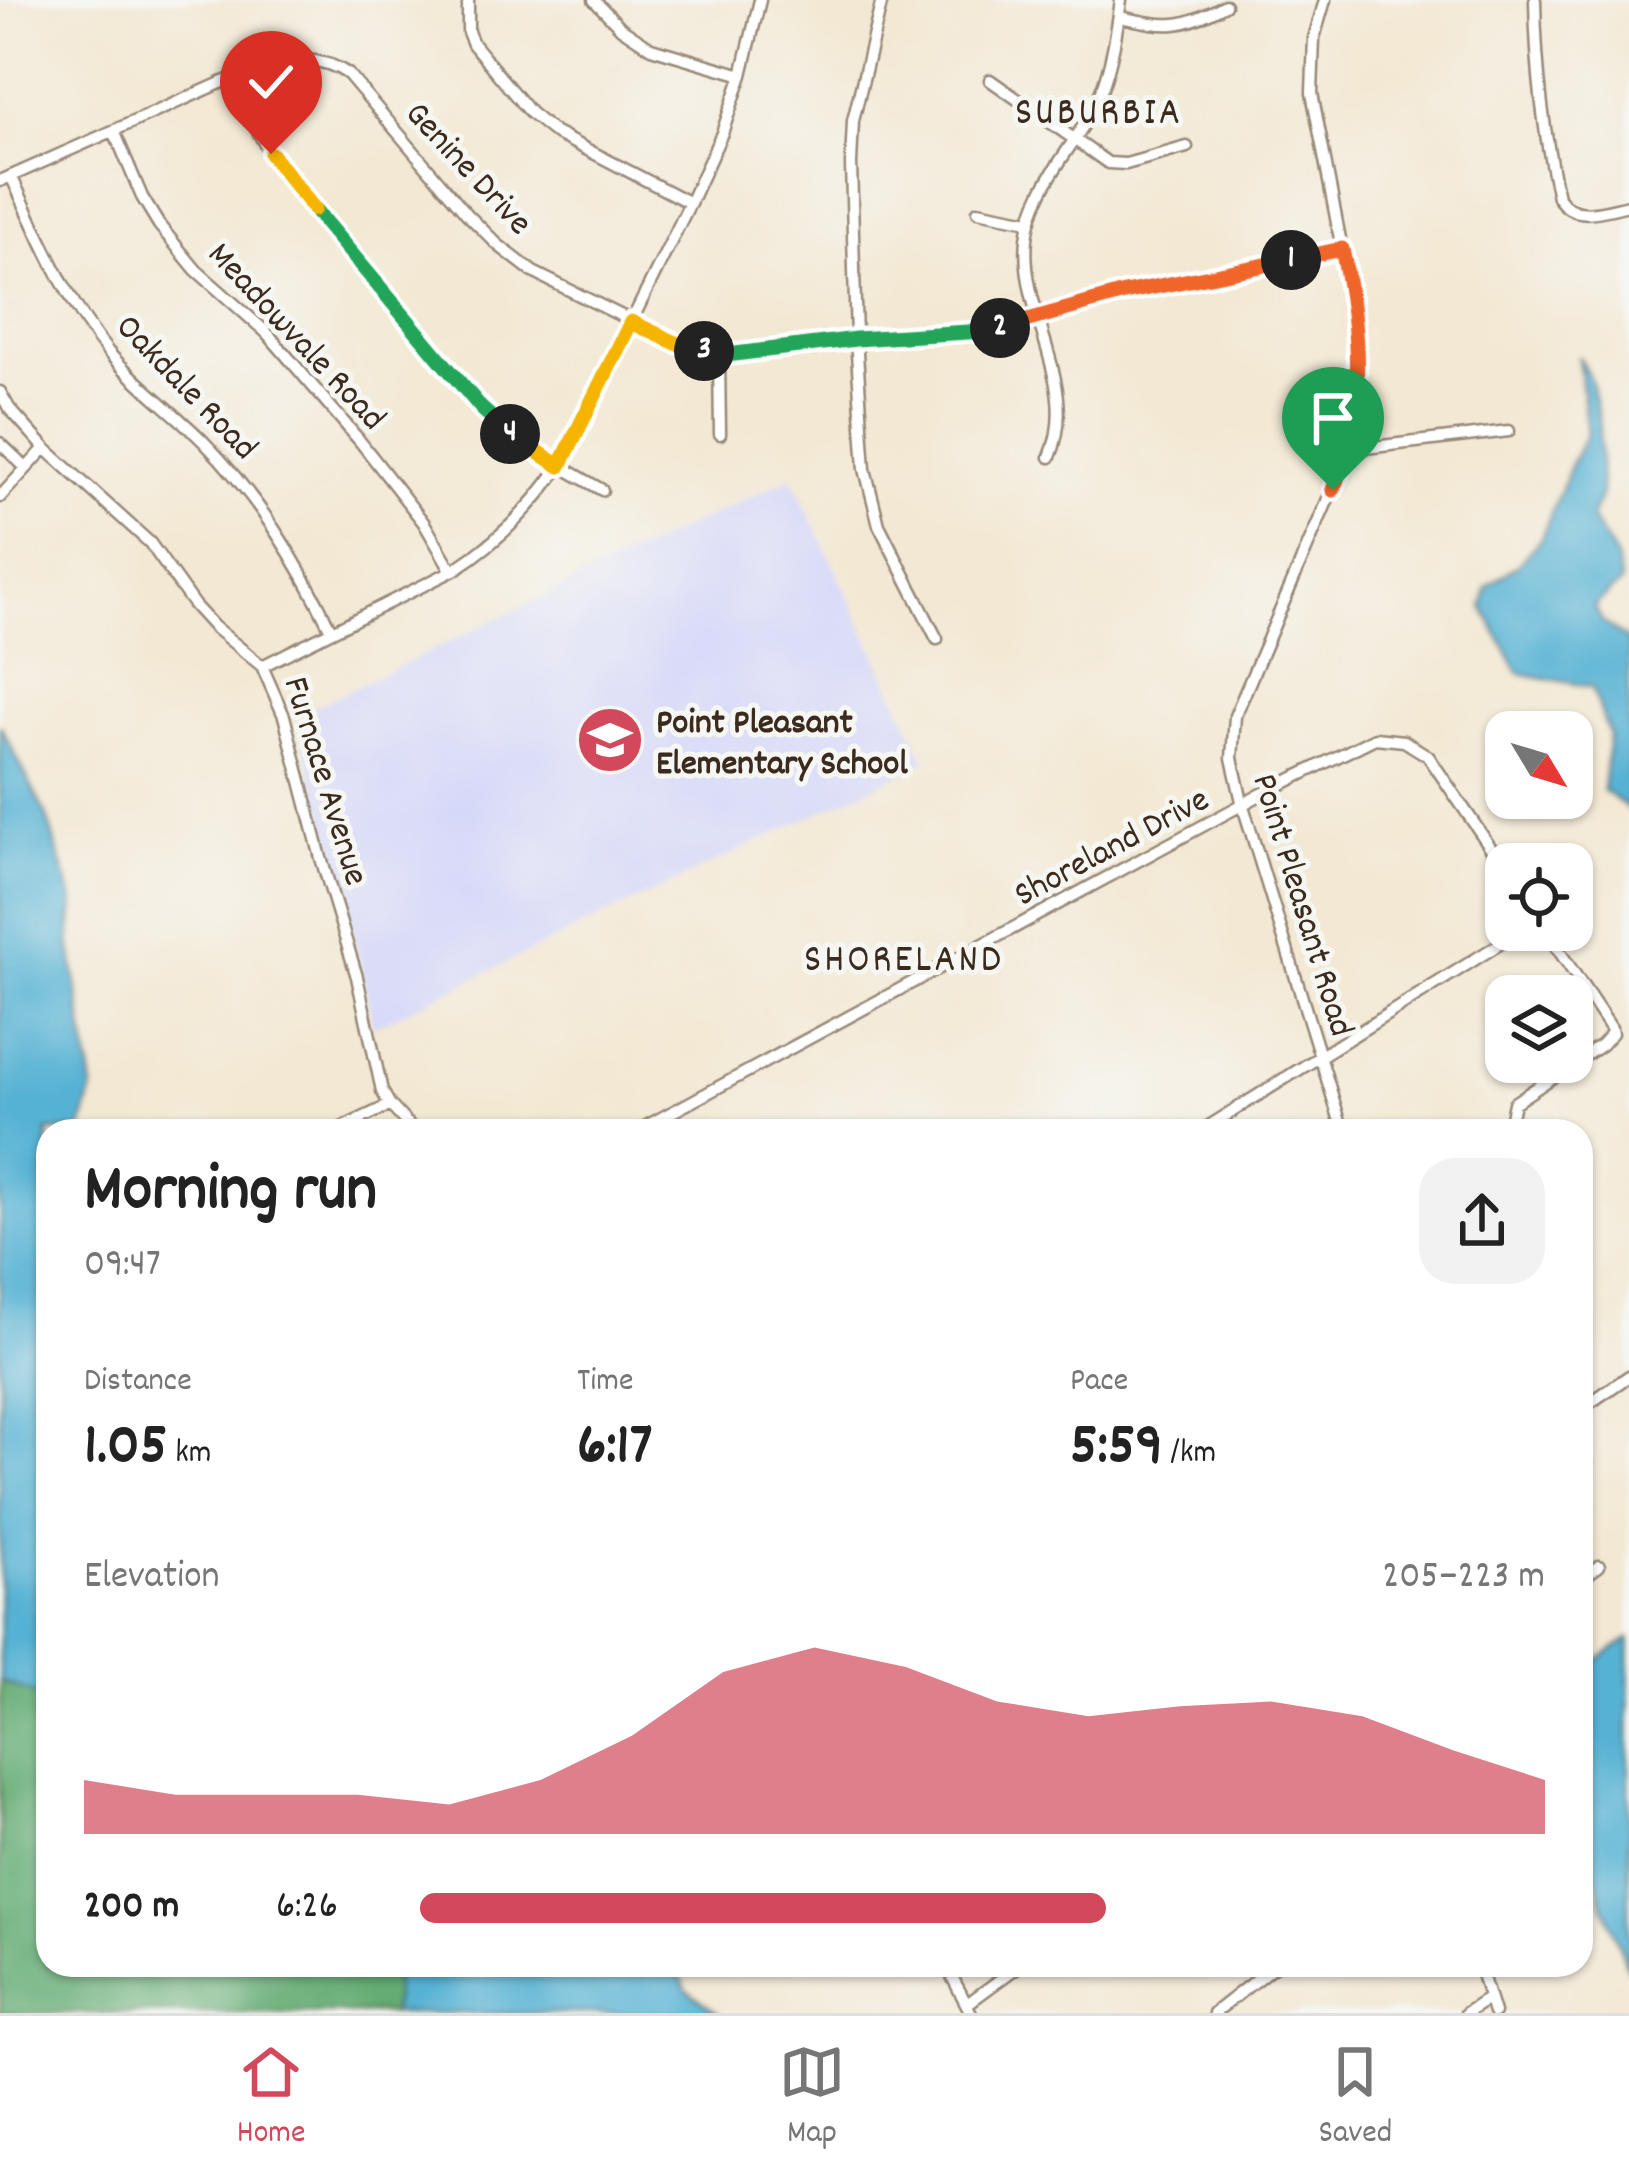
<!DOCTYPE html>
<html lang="en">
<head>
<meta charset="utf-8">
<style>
	:root { --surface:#fff; --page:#f2f2f2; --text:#222; --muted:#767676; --line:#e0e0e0; --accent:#d1495b }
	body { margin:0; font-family:Dekko,sans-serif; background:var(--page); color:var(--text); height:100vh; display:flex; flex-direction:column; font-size:45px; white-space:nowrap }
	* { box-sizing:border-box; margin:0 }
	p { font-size:39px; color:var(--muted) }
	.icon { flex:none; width:66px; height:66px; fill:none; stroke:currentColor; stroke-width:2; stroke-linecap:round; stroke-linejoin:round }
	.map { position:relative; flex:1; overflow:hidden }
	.side { position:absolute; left:36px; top:1119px; width:1557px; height:858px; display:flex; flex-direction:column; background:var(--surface); border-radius:36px; box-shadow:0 3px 9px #0004 }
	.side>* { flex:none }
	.needle { width:78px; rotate:128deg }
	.controls { position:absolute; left:1485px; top:711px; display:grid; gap:24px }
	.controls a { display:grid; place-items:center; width:108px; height:108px; border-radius:24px; background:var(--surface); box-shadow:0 3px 9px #0004; font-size:60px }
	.pin { position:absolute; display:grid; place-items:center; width:102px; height:102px; color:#fff; margin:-123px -51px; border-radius:50% 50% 50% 0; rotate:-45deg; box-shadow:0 0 12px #0007 }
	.pin .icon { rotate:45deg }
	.km { position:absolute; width:60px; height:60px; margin:-30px; border-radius:50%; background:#222; color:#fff; font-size:33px; line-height:60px; text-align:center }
	.round { display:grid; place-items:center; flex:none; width:126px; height:126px; border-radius:36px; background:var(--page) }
	.head { display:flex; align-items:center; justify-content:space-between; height:204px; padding:0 48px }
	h1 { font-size:66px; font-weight:800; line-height:90px }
	.metrics { display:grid; grid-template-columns:repeat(3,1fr); gap:18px; height:204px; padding:12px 48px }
	.metrics div { display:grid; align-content:center }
	.metrics b { font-size:60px; font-weight:800 }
	.metrics small { font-size:33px; font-weight:400 }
	.metrics p { font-size:33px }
	.chart { height:336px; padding:24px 48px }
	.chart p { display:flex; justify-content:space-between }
	.chart svg { width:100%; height:216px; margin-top:12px; fill:var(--accent); opacity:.7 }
	ul { padding:0 48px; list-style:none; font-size:39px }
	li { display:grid; grid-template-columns:192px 144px 1fr; align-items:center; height:90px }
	li i { height:30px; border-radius:15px; background:var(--accent) }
	.tabs { display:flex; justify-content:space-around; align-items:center; height:168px; border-top:3px solid var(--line); background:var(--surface); font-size:33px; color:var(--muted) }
	.tabs a { display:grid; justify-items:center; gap:6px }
	.tabs .on { color:var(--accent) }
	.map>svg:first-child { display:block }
</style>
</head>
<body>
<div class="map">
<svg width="1629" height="2013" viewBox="0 0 1629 2013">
	<rect width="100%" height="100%" fill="#f6f6f2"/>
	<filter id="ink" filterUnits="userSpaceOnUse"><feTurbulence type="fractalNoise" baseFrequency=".00833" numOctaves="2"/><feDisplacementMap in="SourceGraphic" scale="24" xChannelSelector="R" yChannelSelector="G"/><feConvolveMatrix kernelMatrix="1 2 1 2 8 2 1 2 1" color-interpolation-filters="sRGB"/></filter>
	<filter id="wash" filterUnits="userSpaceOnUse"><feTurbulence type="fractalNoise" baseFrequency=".004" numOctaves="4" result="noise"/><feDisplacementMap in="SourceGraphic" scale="48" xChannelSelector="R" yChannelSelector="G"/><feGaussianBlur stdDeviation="2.7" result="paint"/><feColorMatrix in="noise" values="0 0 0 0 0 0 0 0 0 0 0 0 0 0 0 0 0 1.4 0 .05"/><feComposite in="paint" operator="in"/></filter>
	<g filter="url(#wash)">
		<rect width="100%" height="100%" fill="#f3e8d3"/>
		<path fill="#d6d8f9" d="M 792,477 L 926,761 L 373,1027 L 359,956 L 296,716 Z"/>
		<path fill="#64ac73" stroke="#506b48" stroke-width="3" d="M 0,1681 L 48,1700 L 48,1965 L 392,1965 L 395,1988 L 392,2013 L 0,2013 Z"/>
		<path fill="#56b2d4" stroke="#486e79" stroke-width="3" d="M 1578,356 L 1591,381 L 1599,421 L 1601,494 L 1591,518 L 1616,558 L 1621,583 L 1594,606 L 1602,621 L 1629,642 L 1629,809 L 1603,790 L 1609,735 L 1592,687 L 1519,673 L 1483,607 L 1487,587 L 1518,564 L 1541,538 L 1571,464 L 1587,434 Z
			M 0,725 L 47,817 L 74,904 L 70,941 L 93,1089 L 81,1131 L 48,1131 L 48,1700 L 0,1681 Z
			M 1629,1639 L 1629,1970 L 1602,1901 L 1589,1850 L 1581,1832 L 1581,1671 Z
			M 392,1965 L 677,1965 L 686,1989 L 718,2013 L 392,2013 L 395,1988 Z"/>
	</g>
	<g filter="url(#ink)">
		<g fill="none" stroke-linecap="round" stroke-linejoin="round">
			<g stroke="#978978" stroke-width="15">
				<path id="street" d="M 468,0 L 468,32 L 473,44 L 530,113 L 555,133 L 690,203
					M 594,0 L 621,28 L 651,48 L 742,75
					M 882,0 L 853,121 L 851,164 L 856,339 L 865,469 L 879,525 L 937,639
					M 1325,0 L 1314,38 L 1312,93 L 1356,322 L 1358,355 L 1354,404 L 1343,464 L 1235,716 L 1232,758 L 1243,806 L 1343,1131
					M 1535,0 C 1536,66 1543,132 1558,197 C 1574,223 1604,210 1629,205
					M 1119,17 C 1168,27 1180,30 1225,5
					M 235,79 L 247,111 L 270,154 L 482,409 L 528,447 L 602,490
					M 990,80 L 1108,163 L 1126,164 L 1187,147
					M 114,131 L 142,197 L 159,225 L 196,270 L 267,333 L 359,440 L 424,523 L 452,571
					M 11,176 C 40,237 66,301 109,353 C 137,385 173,411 203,441 C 258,497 297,560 331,630
					M 0,181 L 259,66 C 288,57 322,56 348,74 L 467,214 L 498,245 L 533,272 L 676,343 L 719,356 L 856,339 L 984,331 L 1039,319 L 1124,294 L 1343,249
					M 978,211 L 1029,221
					M 719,356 L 720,434
					M 0,392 L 9,408 L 45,448 L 150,543 L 194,605 L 214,627 L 262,666 L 284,716 L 321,858 L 357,977 L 382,1091 L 390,1105 L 414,1131
					M 0,443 L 26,468
					M 1348,450 L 1509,431
					M 1050,457 C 1081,383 1019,314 1027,239 C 1033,182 1081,143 1101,91 C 1112,63 1117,29 1121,0
					M 0,497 L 45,448
					M 262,666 L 454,570 C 498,542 531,509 560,466 L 690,203 L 722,133 L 742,75 L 760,0
					M 335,1131 L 390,1105
					M 637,1131 L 1260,795 L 1375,738 L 1404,741 L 1428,756 L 1506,870
					M 1201,1131 L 1522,930
					M 1521,1131 L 1511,1117 L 1514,1103 L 1601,1045 L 1612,1033 L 1611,1028 L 1545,930
					M 1581,1192 L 1581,1198
					M 1581,1409 L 1629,1376
					M 1581,1444 L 1587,1462 L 1581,1496
					M 1581,1579 L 1599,1566
					M 946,1965 L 971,2013
					M 1479,1965 L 1494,2013
					M 967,2004 L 1020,1965
					M 1214,2013 L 1275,1965
					M 1466,2013 L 1489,1998"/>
			</g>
			<use href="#street" stroke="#fff" stroke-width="10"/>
		</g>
	</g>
	<g fill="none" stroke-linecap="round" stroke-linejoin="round" filter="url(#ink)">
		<g stroke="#fff" stroke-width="24">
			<path id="split-1" d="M 1291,260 L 1342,249 C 1360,334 1366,407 1333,490"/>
		</g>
		<g stroke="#fff" stroke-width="24">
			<path id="split-2" d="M 1000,328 L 1124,293 L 1291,260"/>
		</g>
		<g stroke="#fff" stroke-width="24">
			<path id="split-3" d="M 704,351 L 719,356 L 856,339 L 984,331 L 1000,328"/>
		</g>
		<g stroke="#fff" stroke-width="24">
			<path id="split-4" d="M 510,434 L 560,466 L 631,322 L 676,343 L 704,351"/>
		</g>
		<g stroke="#fff" stroke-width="24">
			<path id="split-5" d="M 314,209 L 482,409 L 510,434"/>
		</g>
		<g stroke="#fff" stroke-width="24">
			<path id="split-6" d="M 271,154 L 314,209"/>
		</g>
		<use href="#split-1" stroke="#f0652b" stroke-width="15"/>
		<use href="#split-2" stroke="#f0652b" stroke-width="15"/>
		<use href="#split-3" stroke="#22a559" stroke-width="15"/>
		<use href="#split-4" stroke="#f5b400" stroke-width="15"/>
		<use href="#split-5" stroke="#22a559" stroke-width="15"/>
		<use href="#split-6" stroke="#f5b400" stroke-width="15"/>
	</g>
	<defs>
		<g id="school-disc" transform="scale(3.45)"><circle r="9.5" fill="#d1495b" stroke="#f6f6f2"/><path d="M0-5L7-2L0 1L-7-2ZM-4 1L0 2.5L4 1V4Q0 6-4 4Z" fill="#fff"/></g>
	</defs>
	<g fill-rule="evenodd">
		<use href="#school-disc" x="610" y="740"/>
	</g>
	<g text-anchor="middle" stroke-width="10" stroke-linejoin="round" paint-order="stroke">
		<g font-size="36" fill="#3b2a1e" stroke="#f6f6f2">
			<text transform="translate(471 166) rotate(47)" y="13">Genine Drive</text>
			<text transform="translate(299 334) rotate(47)" y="13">Meadowvale Road</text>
			<text transform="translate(189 385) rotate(46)" y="13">Oakdale Road</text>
			<text transform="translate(329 780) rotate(73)" y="13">Furnace Avenue</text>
			<text transform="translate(1110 844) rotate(-28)" y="13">Shoreland Drive</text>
			<text transform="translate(1306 904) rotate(73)" y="13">Point Pleasant Road</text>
		</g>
		<g font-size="36" font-weight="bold" fill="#3b2a1e" stroke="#f6f6f2" text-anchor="start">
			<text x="656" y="732">Point Pleasant<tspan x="656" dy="41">Elementary School</tspan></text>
		</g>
		<g font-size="39" letter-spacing="3" fill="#3b2a1e" stroke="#f6f6f2">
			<text x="1099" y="123">SUBURBIA</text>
			<text x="904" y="970">SHORELAND</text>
		</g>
	</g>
</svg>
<div class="controls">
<a><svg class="needle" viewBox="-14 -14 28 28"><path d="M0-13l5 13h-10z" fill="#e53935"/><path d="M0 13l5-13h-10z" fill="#767676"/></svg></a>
<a><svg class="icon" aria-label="locate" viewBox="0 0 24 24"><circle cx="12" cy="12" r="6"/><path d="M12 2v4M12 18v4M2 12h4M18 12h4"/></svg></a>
<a><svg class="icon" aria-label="layers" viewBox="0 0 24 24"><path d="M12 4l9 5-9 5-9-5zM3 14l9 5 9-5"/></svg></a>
</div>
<div class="pin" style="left:1333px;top:490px;background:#1e9e55"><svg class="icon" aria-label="arrive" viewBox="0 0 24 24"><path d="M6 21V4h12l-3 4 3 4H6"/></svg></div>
<div class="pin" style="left:271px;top:154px;background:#d93025"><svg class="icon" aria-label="check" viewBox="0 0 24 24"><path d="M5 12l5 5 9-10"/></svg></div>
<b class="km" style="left:1291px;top:260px">1</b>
<b class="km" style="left:1000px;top:328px">2</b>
<b class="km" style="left:704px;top:351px">3</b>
<b class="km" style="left:510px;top:434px">4</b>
<section class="side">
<div class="head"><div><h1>Morning run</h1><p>09:47</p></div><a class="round"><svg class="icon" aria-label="share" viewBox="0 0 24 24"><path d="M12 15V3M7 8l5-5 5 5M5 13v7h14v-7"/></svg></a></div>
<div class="metrics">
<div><p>Distance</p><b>1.05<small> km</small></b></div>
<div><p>Time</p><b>6:17</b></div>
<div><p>Pace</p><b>5:59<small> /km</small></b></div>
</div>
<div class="chart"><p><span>Elevation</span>205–223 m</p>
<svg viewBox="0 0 160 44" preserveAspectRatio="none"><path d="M0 44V33L10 36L20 36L30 36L40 38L50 33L60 24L70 11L80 6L90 10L100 17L110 20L120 18L130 17L140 20L150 27L160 33V44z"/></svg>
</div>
<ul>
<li><b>200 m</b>6:26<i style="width:61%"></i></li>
</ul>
</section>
</div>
<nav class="tabs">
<a class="on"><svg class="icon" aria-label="home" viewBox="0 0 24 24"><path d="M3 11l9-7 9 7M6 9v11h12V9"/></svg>Home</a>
<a><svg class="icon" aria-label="map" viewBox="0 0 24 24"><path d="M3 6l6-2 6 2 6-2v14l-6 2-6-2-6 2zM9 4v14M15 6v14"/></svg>Map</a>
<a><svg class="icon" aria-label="saved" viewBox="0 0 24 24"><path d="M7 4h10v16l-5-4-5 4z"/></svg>Saved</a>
</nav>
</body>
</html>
